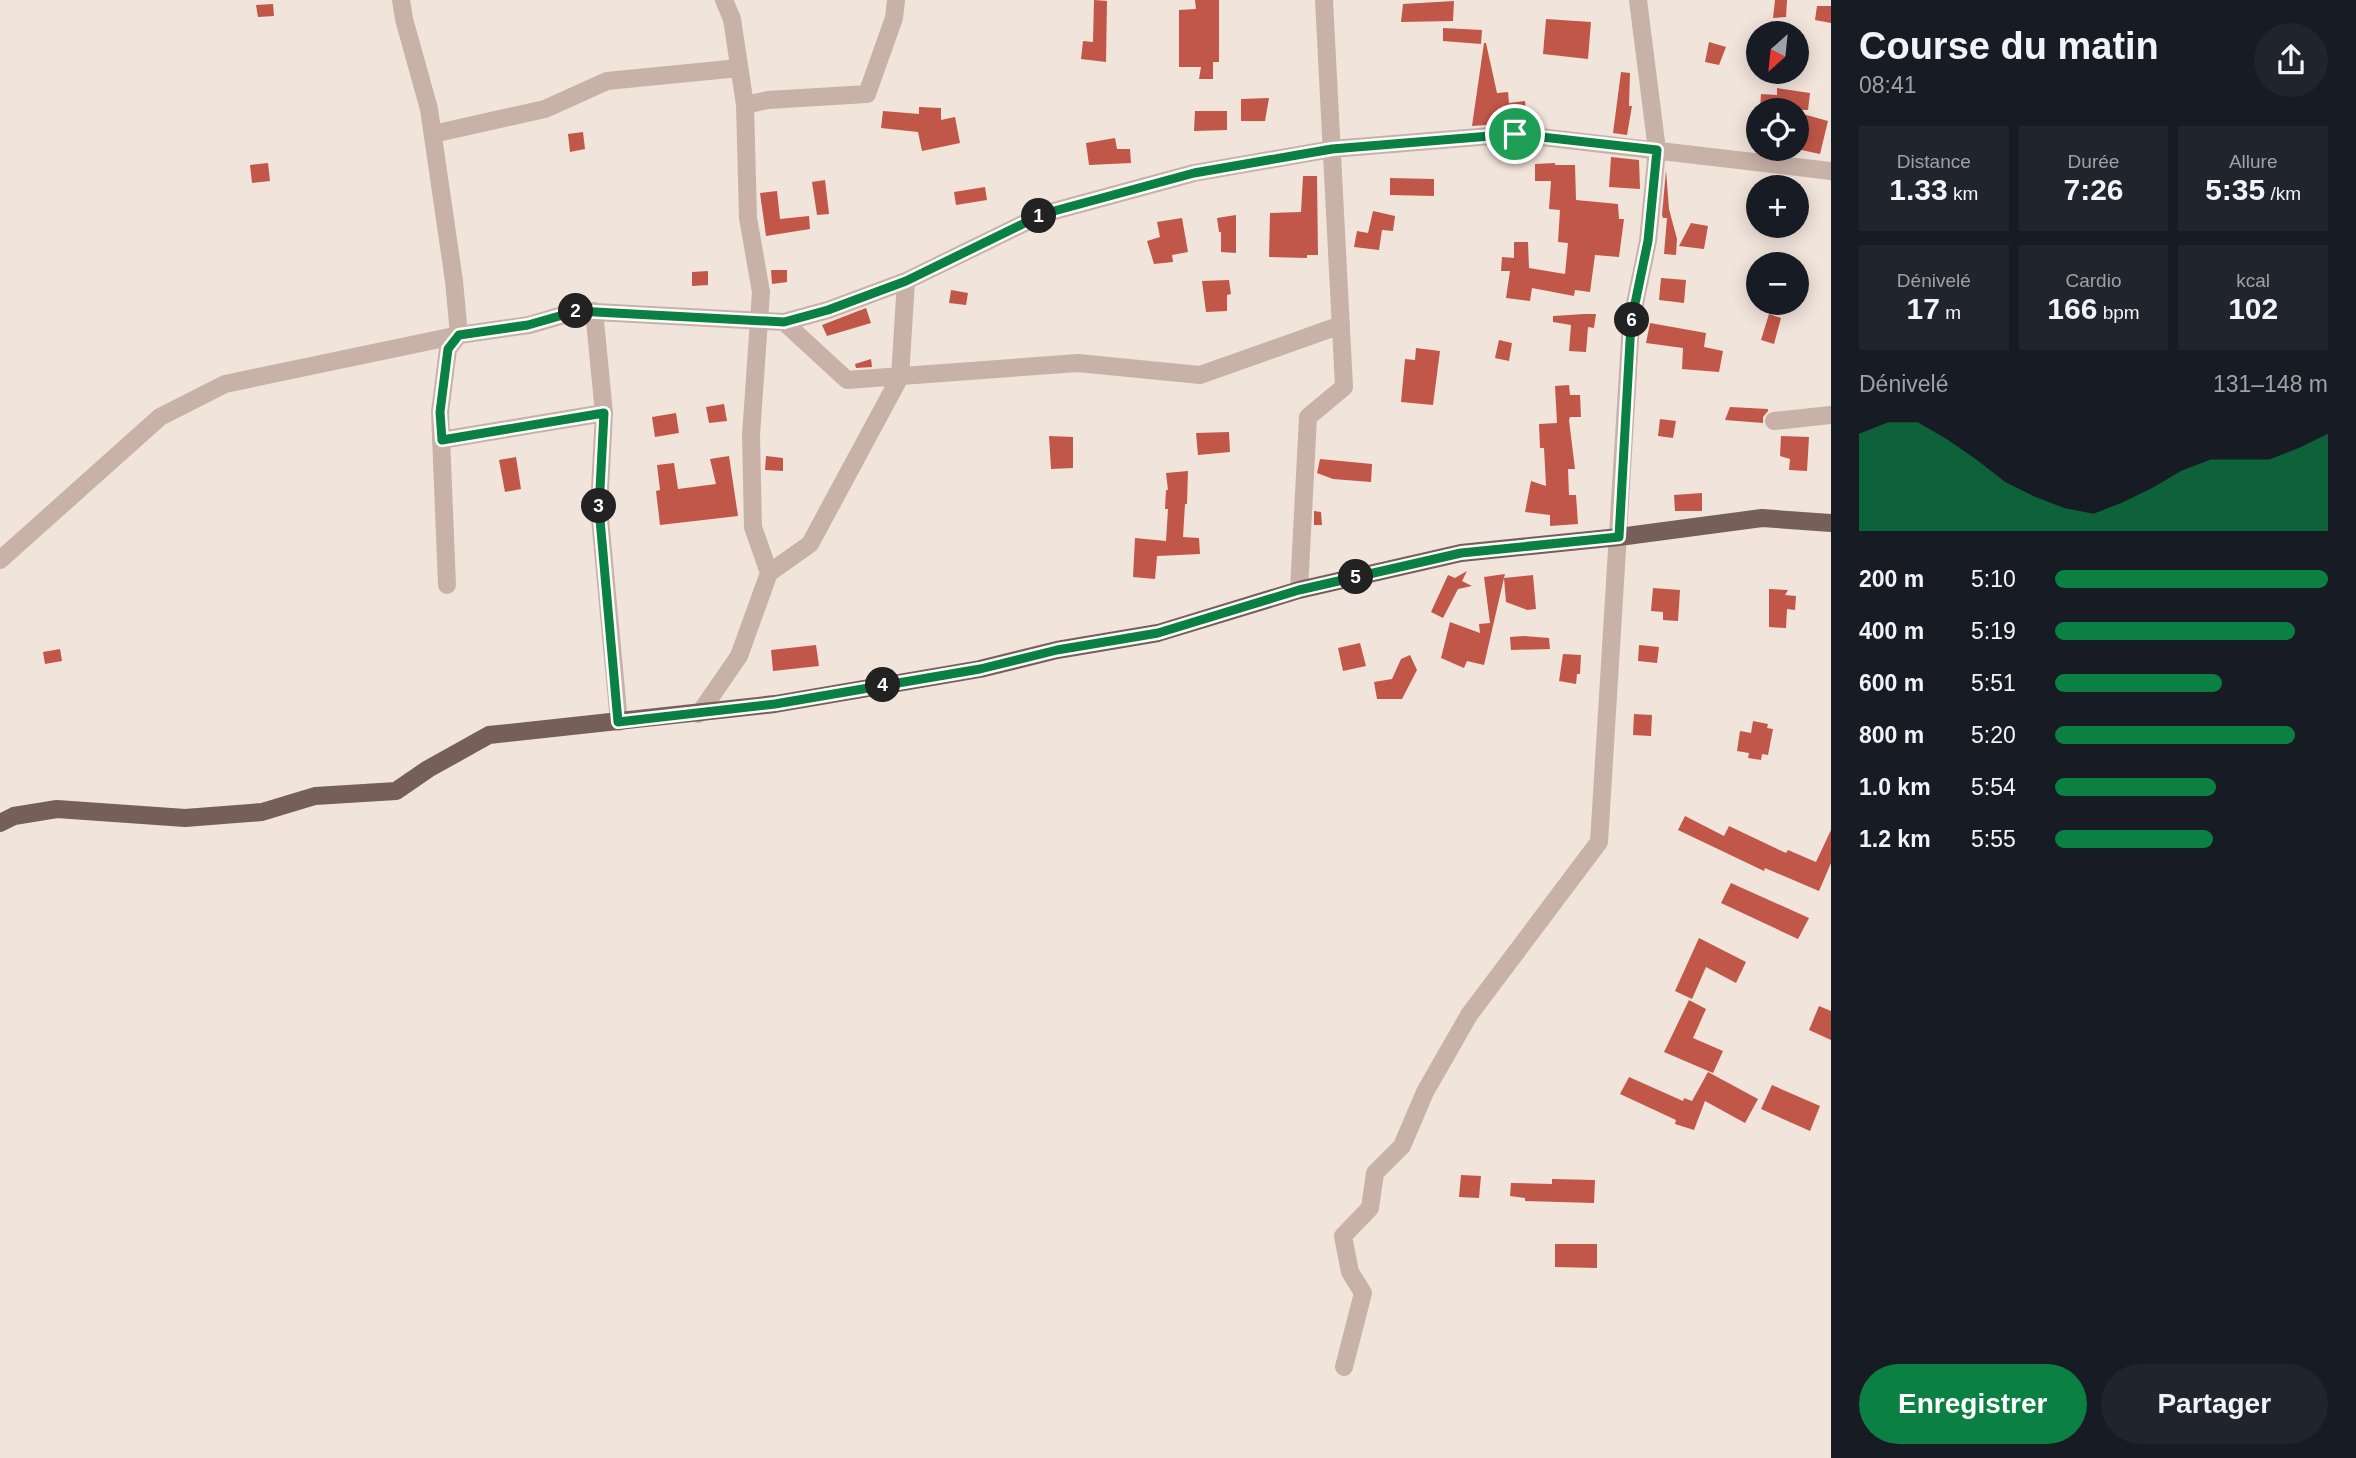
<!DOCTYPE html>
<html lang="fr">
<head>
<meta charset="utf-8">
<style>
	:root { --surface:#171b24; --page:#20242c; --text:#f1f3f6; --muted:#9ea1a6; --accent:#0b8043 }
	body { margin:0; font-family:Arial,sans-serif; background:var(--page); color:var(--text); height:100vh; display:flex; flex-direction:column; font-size:26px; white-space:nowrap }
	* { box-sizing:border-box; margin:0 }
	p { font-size:23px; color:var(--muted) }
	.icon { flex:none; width:38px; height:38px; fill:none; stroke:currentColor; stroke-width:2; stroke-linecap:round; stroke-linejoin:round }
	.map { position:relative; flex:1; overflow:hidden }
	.sheet { display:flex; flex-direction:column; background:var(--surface); width:525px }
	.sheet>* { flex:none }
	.needle { width:46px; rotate:207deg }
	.tools { position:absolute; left:1746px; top:21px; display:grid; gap:14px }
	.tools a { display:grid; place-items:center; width:63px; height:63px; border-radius:50%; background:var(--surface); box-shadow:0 4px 18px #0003; font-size:35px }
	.pin { position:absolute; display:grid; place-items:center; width:60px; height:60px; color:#fff; margin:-30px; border:4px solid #fff; border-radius:50%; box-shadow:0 2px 7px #0007 }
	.km { position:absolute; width:35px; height:35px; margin:-18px; border-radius:50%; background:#222; color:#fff; font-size:19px; line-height:35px; text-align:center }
	.round { display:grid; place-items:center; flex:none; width:74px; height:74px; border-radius:37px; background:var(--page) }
	.head { display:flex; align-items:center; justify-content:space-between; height:119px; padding:0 28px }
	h1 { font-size:38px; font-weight:800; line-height:52px }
	.figures { display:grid; grid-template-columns:repeat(3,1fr); gap:10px; height:119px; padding:7px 28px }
	.figures div { display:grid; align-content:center; border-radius:0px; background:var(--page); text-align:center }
	.figures b { font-size:30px; font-weight:800 }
	.figures small { font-size:19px; font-weight:400 }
	.figures p { font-size:19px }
	.chart { height:196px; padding:14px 28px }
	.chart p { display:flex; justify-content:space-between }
	.chart svg { width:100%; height:126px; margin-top:7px; fill:var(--accent); opacity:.7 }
	.action { display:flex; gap:14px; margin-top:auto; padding:14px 28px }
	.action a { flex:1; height:80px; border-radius:42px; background:var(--accent); color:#fff; font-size:28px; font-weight:800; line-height:80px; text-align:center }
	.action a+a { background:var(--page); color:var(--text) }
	ul { padding:0 28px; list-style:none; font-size:23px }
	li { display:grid; grid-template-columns:112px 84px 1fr; align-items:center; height:52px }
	li i { height:18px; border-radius:9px; background:var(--accent) }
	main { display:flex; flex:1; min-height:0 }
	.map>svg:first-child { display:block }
</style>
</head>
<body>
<main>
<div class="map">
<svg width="1831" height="1458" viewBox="0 0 1831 1458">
	<rect width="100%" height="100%" fill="#f1e4db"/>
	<path fill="#c15748" d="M 1094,0 L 1107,1 L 1106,62 L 1081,59 L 1083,41 L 1093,42 Z
		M 1195,0 L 1219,0 L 1219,62 L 1213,62 L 1213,79 L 1199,79 L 1201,67 L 1179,67 L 1179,10 L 1196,9 Z
		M 1775,0 L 1787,0 L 1786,17 L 1773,18 Z
		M 1454,1 L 1453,21 L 1401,22 L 1403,4 Z
		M 273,4 L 274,16 L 258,17 L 256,5 Z
		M 1817,6 L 1831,6 L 1831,23 L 1815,20 Z
		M 1546,19 L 1591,22 L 1588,59 L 1543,54 Z
		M 1443,28 L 1482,30 L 1481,44 L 1443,41 Z
		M 1709,42 L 1726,47 L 1719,65 L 1705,62 Z
		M 1484,43 L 1486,43 L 1497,93 L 1508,92 L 1509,103 L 1525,101 L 1527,124 L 1514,123 L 1472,126 Z
		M 1621,72 L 1630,73 L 1629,106 L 1632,106 L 1627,135 L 1613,133 Z
		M 1777,88 L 1810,93 L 1808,110 L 1760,110 L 1761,94 L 1777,95 Z
		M 1269,98 L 1265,121 L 1241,121 L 1241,99 Z
		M 919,107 L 941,108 L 941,120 L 955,117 L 960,143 L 922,151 L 918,132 L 881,128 L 883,111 L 919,114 Z
		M 1195,111 L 1227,111 L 1227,130 L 1194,131 Z
		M 1803,114 L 1828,121 L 1820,154 L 1797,149 Z
		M 583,132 L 585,149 L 570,152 L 568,134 Z
		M 1115,138 L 1117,149 L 1130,149 L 1131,163 L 1089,165 L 1086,143 Z
		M 1611,157 L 1639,160 L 1640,189 L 1609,187 Z
		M 268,163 L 270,181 L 252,183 L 250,165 Z
		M 1555,163 L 1555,165 L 1575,165 L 1576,200 L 1618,204 L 1619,219 L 1624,219 L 1619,257 L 1595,255 L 1590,292 L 1575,290 L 1574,296 L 1532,288 L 1530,301 L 1506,298 L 1510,271 L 1501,271 L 1502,257 L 1514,258 L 1514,242 L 1528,242 L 1529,268 L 1565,274 L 1568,243 L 1558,242 L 1560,210 L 1549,209 L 1551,181 L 1535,181 L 1535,164 Z
		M 1666,170 L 1669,209 L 1677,239 L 1676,255 L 1664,254 L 1667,218 L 1663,218 L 1662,215 Z
		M 1303,176 L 1317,176 L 1318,255 L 1307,255 L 1307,258 L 1269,257 L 1270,213 L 1301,212 Z
		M 1390,178 L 1434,179 L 1434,196 L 1390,195 Z
		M 825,180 L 829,214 L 817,215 L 812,182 Z
		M 985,187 L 987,200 L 956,205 L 954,192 Z
		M 777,191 L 780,219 L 809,216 L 810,229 L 766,236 L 760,193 Z
		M 1373,211 L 1395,216 L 1393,231 L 1382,230 L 1379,250 L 1354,247 L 1357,231 L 1368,233 Z
		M 1236,215 L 1236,253 L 1221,252 L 1221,232 L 1219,232 L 1217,218 Z
		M 1182,218 L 1188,252 L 1172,255 L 1173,262 L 1154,264 L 1147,241 L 1160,237 L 1157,222 Z
		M 1691,223 L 1708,226 L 1704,249 L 1679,246 Z
		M 771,270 L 787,270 L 787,282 L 772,284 Z
		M 708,271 L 708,285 L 692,286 L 692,272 Z
		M 1661,278 L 1686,280 L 1684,303 L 1659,300 Z
		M 1229,280 L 1231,294 L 1227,295 L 1227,311 L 1206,312 L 1202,281 Z
		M 951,290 L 968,293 L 966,305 L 949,303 Z
		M 866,308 L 871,323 L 827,336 L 822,325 Z
		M 1584,314 L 1596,314 L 1594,328 L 1588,327 L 1586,352 L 1569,351 L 1571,325 L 1553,322 L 1553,316 Z
		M 1769,314 L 1781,318 L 1774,344 L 1761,340 Z
		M 1650,323 L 1706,333 L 1704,347 L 1723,351 L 1719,372 L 1682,369 L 1683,348 L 1646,343 Z
		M 1499,340 L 1512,343 L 1509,361 L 1495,358 Z
		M 1416,348 L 1440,351 L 1433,405 L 1401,402 L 1405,359 L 1415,360 Z
		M 871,359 L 872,367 L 856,368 L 855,364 Z
		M 1569,385 L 1570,395 L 1580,395 L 1581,417 L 1570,417 L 1569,420 L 1575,469 L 1568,469 L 1569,495 L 1576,495 L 1578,524 L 1550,526 L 1550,515 L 1525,512 L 1531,481 L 1546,486 L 1544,448 L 1540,448 L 1539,424 L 1557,423 L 1555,386 Z
		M 724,404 L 727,421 L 709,423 L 706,407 Z
		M 1730,407 L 1768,409 L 1768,411 L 1763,417 L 1763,423 L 1725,420 Z
		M 676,413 L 679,433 L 655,437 L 652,417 Z
		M 1660,419 L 1676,421 L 1673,438 L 1658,436 Z
		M 1229,432 L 1230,452 L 1198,455 L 1196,433 Z
		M 1049,436 L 1073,437 L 1073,468 L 1051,469 Z
		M 1781,436 L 1809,437 L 1807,471 L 1789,470 L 1790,459 L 1780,456 Z
		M 729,456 L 738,516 L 660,525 L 656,491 L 660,490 L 657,465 L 674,463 L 678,489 L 716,484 L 710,459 Z
		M 766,456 L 783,458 L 783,471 L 765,470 Z
		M 516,457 L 521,489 L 505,492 L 499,460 Z
		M 1320,459 L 1372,464 L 1371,482 L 1333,479 L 1317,473 Z
		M 1188,471 L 1187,504 L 1185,504 L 1183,537 L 1199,538 L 1200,554 L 1157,556 L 1155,579 L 1133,577 L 1135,538 L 1166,541 L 1168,509 L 1165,509 L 1166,490 L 1168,490 L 1166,473 Z
		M 1702,493 L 1702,511 L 1675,511 L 1674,495 Z
		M 1314,511 L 1321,512 L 1322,525 L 1314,525 Z
		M 1467,571 L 1462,581 L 1472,586 L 1458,589 L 1443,618 L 1431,612 L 1448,575 L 1455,578 Z
		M 1505,574 L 1504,578 L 1533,575 L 1536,609 L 1527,610 L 1506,602 L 1504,578 L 1484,665 L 1467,661 L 1464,668 L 1441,658 L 1450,622 L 1480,633 L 1479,624 L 1490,623 L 1484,577 Z
		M 1653,588 L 1680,590 L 1678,621 L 1663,620 L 1663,612 L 1651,611 Z
		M 1769,589 L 1788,590 L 1785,595 L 1796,596 L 1795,610 L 1787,609 L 1786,628 L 1769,627 Z
		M 1524,636 L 1549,638 L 1550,649 L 1511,650 L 1510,637 Z
		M 1360,643 L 1366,666 L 1343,671 L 1338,648 Z
		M 816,645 L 819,666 L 773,671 L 771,650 Z
		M 1639,645 L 1659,647 L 1657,663 L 1638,661 Z
		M 60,649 L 62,661 L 45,664 L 43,652 Z
		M 1563,654 L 1581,655 L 1580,674 L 1577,674 L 1576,684 L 1559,681 Z
		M 1410,655 L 1417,670 L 1402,699 L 1377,699 L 1374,682 L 1392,679 L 1401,659 Z
		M 1634,714 L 1652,715 L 1651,736 L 1633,735 Z
		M 1753,721 L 1768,724 L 1767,728 L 1773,729 L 1768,755 L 1762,754 L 1761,760 L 1748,758 L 1749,753 L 1737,751 L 1740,731 L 1751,733 Z
		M 1685,816 L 1724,836 L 1729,826 L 1786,853 L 1788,850 L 1816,862 L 1831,830 L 1831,863 L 1819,891 L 1765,868 L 1764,871 L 1678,830 Z
		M 1731,883 L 1809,918 L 1798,939 L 1721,903 Z
		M 1699,938 L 1746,962 L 1736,983 L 1706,967 L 1692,999 L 1675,991 Z
		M 1689,1000 L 1706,1009 L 1693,1038 L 1723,1051 L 1713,1073 L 1664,1052 Z
		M 1819,1006 L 1831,1011 L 1831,1040 L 1809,1030 Z
		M 1708,1072 L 1758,1099 L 1745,1123 L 1705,1101 L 1694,1130 L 1675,1124 L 1676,1120 L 1620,1094 L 1629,1077 L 1683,1101 L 1684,1098 L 1692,1101 Z
		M 1772,1085 L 1820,1106 L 1810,1131 L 1761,1109 Z
		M 1461,1175 L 1481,1176 L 1479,1198 L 1459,1197 Z
		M 1552,1179 L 1595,1180 L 1594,1203 L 1525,1201 L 1525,1198 L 1510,1196 L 1511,1183 L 1552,1184 Z
		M 1555,1244 L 1597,1244 L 1597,1268 L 1555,1267 Z"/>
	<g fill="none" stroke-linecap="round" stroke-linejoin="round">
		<path stroke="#c8b2a7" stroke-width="18" d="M 401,0 L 404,19 L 429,109 L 454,281 L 459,335 L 448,349 L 440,412 L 447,585
			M 724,0 L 732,19 L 745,105 L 748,218 L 761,292 L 751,435 L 753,527 L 769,573
			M 745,105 L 768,100 L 867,94 L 894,18 L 896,0
			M 433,134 L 545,109 L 607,81 L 739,68
			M 594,311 L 604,413 L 599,508 L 619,722
			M 784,322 L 847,380 L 1078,363 L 1200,375 L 1341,325
			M 1774,421 L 1831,415
			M 441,440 L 604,413
			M 0,560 L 160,417 L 225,384 L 459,335 L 529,325 L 577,311 L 784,322 L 828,310 L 906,281 L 1043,214 L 1194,173 L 1332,149 L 1515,134 L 1831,171
			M 1299,590 L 1308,417 L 1344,387 L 1324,0
			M 699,714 L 739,656 L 769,573 L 810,544 L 900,377 L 906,281
			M 1344,1367 L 1363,1293 L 1350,1272 L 1343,1236 L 1370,1208 L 1375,1173 L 1402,1146 L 1425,1092 L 1469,1015 L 1599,842 L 1631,323 L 1648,241 L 1657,150 L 1638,0"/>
		<path stroke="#765f59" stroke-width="18" d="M 0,823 L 14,816 L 57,809 L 185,818 L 262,812 L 315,796 L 396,791 L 428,769 L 489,735 L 775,704 L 980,669 L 1057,650 L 1158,633 L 1299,590 L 1461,553 L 1619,537 L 1762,518 L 1831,523"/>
	</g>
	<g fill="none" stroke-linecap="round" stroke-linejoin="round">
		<g stroke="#fff" stroke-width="14">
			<path id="route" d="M 1515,134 L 1657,150 L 1648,241 L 1631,323 L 1619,537 L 1461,553 L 1299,590 L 1158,633 L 1057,650 L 980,669 L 775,704 L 618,722 L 599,508 L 604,413 L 442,440 L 440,412 L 448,349 L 459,335 L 528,325 L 577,311 L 784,322 L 828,310 L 906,281 L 1043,214 L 1194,173 L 1332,149 Z"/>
		</g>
		<use href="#route" stroke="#0b8043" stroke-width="9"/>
	</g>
</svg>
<div class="tools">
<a><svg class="needle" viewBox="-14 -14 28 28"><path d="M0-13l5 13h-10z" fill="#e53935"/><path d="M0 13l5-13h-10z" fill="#9ea1a6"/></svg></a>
<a><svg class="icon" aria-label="locate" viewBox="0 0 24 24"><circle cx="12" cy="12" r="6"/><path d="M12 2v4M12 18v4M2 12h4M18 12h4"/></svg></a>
<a>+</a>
<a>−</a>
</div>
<div class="pin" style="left:1515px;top:134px;background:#1e9e55"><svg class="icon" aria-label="arrive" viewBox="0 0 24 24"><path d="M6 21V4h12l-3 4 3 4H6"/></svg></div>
<b class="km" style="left:1039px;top:216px">1</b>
<b class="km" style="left:576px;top:311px">2</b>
<b class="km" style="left:599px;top:506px">3</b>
<b class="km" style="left:883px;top:685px">4</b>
<b class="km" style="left:1356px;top:577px">5</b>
<b class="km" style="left:1632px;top:320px">6</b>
</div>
<section class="sheet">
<div class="head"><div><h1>Course du matin</h1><p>08:41</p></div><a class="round"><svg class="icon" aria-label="share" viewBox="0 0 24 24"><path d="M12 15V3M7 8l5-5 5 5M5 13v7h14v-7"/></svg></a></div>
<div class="figures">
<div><p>Distance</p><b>1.33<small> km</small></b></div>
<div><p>Durée</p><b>7:26</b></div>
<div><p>Allure</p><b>5:35<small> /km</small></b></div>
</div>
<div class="figures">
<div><p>Dénivelé</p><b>17<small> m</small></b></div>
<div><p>Cardio</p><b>166<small> bpm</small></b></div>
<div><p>kcal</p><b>102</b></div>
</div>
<div class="chart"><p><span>Dénivelé</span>131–148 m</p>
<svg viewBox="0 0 160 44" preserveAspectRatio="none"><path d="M0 44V10L10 6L20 6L30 12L40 19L50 27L60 32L70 36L80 38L90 34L100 29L110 23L120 19L130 19L140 19L150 15L160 10V44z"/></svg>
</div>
<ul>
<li><b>200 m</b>5:10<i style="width:100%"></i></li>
<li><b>400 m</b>5:19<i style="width:88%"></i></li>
<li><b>600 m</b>5:51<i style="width:61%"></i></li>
<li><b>800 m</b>5:20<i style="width:88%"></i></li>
<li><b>1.0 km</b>5:54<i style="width:59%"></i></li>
<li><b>1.2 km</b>5:55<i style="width:58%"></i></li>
</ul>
<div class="action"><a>Enregistrer</a><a>Partager</a></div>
</section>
</main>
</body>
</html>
